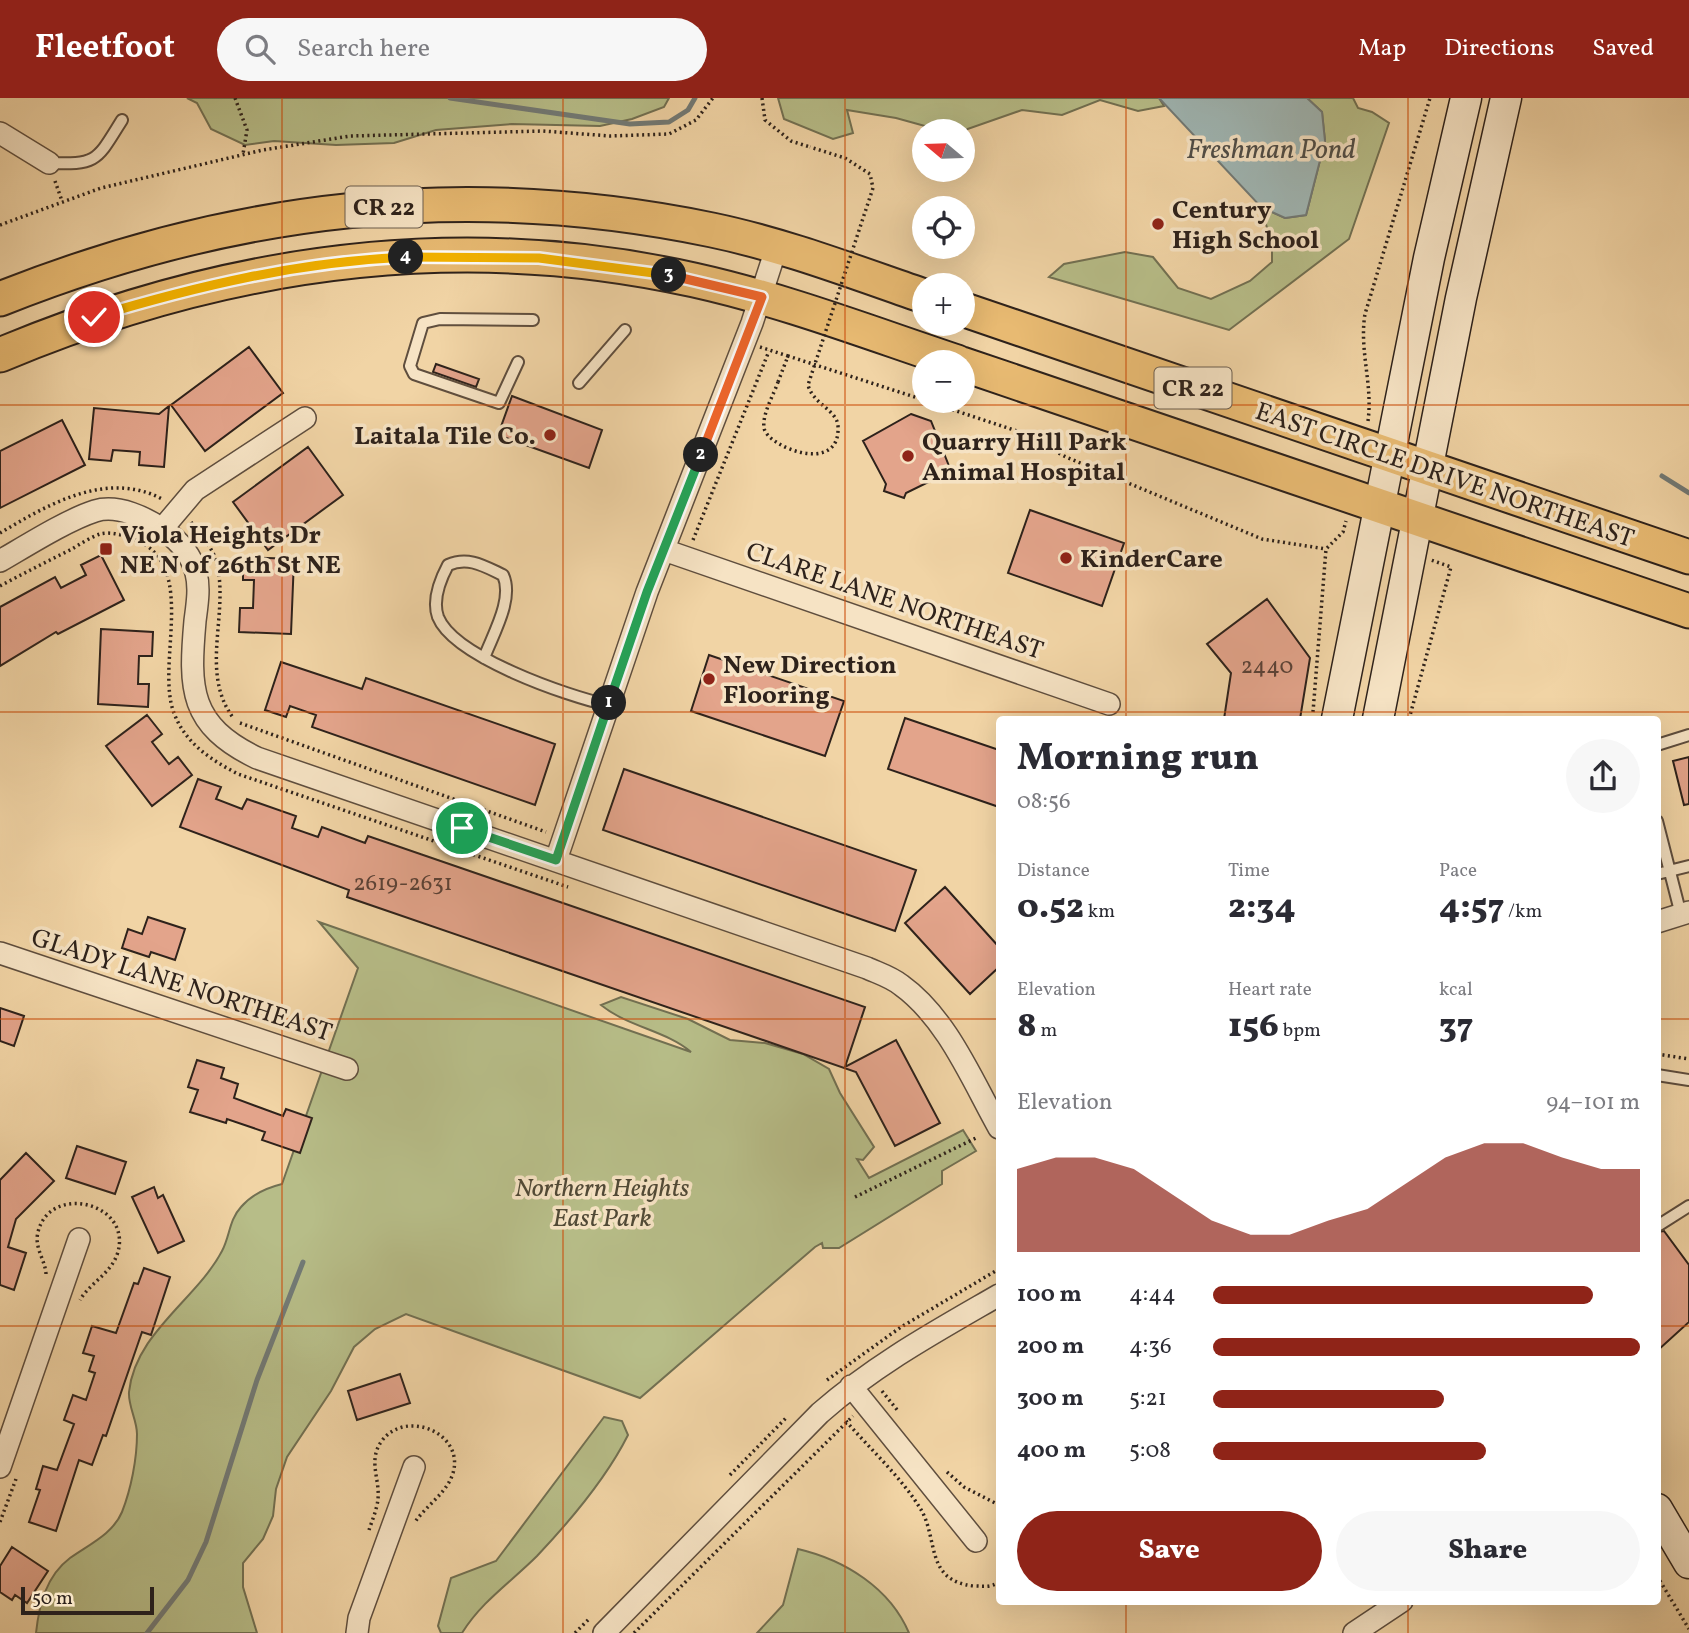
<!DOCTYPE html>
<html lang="en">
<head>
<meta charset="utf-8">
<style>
	:root { --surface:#fff; --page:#f7f7f7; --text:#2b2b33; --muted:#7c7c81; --accent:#8f2418 }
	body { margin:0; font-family:Vollkorn,serif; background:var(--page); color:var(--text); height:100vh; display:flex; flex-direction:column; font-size:26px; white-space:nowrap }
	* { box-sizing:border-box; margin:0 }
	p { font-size:23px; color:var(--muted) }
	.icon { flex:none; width:38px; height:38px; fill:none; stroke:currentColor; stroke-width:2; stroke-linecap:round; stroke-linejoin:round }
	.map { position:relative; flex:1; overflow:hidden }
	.side { position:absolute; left:996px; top:618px; width:665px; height:889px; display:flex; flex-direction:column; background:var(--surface); border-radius:7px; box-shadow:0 7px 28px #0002 }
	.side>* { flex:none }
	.needle { width:46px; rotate:289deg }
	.fabs { position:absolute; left:912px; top:21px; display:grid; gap:14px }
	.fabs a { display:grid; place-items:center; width:63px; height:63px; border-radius:50%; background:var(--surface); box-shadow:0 7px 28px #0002; font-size:35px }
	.scale { position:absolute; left:21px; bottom:18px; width:133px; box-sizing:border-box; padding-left:7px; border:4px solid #2e221b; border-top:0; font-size:19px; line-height:24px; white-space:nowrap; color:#2e221b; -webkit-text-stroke:5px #f6e3c4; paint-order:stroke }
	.pin { position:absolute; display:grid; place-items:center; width:60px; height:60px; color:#fff; margin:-30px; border:4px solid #fff; border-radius:50%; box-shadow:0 2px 7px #0007 }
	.km { position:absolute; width:35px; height:35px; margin:-18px; border-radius:50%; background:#222; color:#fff; font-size:19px; line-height:35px; text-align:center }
	.round { display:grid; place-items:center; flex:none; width:74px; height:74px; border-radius:37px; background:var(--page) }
	.head { display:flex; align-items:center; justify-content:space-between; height:119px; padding:0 21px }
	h1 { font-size:38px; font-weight:800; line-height:52px }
	.stats { display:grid; grid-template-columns:repeat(3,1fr); gap:10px; height:119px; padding:7px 21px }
	.stats div { display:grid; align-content:center }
	.stats b { font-size:35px; font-weight:800 }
	.stats small { font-size:19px; font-weight:400 }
	.stats p { font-size:19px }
	.chart { height:196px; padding:14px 21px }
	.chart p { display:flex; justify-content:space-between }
	.chart svg { width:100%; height:126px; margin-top:7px; fill:var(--accent); opacity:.7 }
	.button { display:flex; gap:14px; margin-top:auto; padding:14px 21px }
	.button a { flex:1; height:80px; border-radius:42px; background:var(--accent); color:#fff; font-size:28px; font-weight:800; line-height:80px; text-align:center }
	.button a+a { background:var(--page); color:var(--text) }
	ul { padding:0 21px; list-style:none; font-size:23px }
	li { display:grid; grid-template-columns:112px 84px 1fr; align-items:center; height:52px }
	li i { height:18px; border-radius:9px; background:var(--accent) }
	header { display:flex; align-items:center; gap:42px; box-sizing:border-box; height:98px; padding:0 35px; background:var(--accent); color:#fff }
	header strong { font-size:33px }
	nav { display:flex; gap:38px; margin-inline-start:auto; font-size:24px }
	.search { width:490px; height:63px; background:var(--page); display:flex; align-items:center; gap:18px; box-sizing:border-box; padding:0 24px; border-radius:38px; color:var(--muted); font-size:26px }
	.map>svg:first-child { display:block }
</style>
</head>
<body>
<header>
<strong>Fleetfoot</strong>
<div class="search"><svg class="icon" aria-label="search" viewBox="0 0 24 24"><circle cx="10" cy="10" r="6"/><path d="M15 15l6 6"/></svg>Search here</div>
<nav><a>Map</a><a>Directions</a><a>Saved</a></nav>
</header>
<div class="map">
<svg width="1689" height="1535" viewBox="0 0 1689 1535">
	<rect width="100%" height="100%" fill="#f1d4a5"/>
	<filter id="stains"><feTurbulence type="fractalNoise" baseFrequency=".00286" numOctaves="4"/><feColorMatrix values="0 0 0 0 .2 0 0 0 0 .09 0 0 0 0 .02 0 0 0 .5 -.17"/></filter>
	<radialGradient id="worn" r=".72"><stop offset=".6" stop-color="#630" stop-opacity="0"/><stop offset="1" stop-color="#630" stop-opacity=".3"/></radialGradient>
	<path fill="#b7bd88" stroke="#727052" stroke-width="2" d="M 187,0 L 669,0 L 664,9 L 632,21 L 600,28 L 512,26 L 436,32 L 394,45 L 336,47 L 274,43 L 245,47 L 211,31 L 197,5 Z
		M 778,0 L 1159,0 L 1164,8 L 1138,13 L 1100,2 L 1062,17 L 1022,12 L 962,33 L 943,33 L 896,20 L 847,12 L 853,35 L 833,41 L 784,21 Z
		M 1307,0 L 1353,0 L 1358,10 L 1372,14 L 1389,25 L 1349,141 L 1229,232 L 1049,179 L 1064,166 L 1125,154 L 1153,159 L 1178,190 L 1211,201 L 1250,183 L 1272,164 L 1272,147 L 1261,109 L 1285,120 L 1306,117 L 1325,43 L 1322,14 Z
		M 319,824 L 691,954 C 667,933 628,929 601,907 L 621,899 L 688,921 L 730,942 L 765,945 L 803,956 L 829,971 L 840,995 L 874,1049 L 863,1062 L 857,1061 L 869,1080 L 963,1032 L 976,1053 L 942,1073 L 942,1086 L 839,1150 L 823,1150 L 822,1145 L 815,1149 L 640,1300 L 406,1216 L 375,1231 L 354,1249 L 331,1293 L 287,1359 L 276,1391 L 273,1418 L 263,1441 L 243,1465 L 243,1489 L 257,1535 L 36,1535 C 39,1507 46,1478 70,1460 C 88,1447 113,1436 122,1414 C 131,1391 137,1361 137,1336 C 137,1322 128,1308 129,1294 C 135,1235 197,1201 222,1153 C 230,1138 229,1122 241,1109 C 252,1096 266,1090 282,1086 L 358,870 Z
		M 604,1319 L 622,1323 L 628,1337 C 606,1381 571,1422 537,1458 C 511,1484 482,1503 462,1535 L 441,1535 L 438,1528 L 451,1480 L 496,1463 Z
		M 798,1451 C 845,1462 890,1490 909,1535 L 757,1535 L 783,1507 Z"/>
	<path fill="#9fb5b2" stroke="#727a76" stroke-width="2" d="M 1159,0 L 1307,0 L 1322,14 L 1325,43 L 1306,117 L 1285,120 L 1261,109 Z"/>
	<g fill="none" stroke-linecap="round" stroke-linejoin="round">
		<path stroke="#727a76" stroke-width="5" d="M 450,0 L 630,26 L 669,24 L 688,12 L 695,0
			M 1662,378 L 1689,395
			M 147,1535 L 188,1482 L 206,1444 L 257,1282 L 303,1164"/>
	</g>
	<path fill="#e3a48b" stroke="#2e221b" stroke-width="2" d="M 249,249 L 283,295 L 205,353 L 171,307 Z
		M 436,266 L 479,281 L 476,289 L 433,274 Z
		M 512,298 L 602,332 L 589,370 L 498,337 Z
		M 169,308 L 164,369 L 139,367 L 140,354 L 113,352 L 111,363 L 89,361 L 94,310 L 159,316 Z
		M 911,316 L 931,323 L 951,373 L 906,395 L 904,400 L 884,393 L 886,386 L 863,343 Z
		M 62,322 L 85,367 L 0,410 L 0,353 Z
		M 308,349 L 343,397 L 268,452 L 233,404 Z
		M 1030,412 L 1124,445 L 1102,508 L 1008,475 Z
		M 101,457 L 124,502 L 58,536 L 56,534 L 0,568 L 0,509 L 55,479 L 61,490 L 86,477 L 81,467 Z
		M 243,459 L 294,461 L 291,536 L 239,534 L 240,510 L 253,510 L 254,482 L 243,482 Z
		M 1267,501 L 1310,560 L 1300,621 L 1224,621 L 1231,575 L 1207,546 Z
		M 101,531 L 153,534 L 152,558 L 139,558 L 138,586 L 149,586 L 148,609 L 98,606 Z
		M 709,557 L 844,603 L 825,658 L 691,613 Z
		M 281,564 L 362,591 L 366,580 L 555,646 L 535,707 L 312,629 L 316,617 L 290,608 L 286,619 L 265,612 Z
		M 147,617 L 162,636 L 152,644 L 169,666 L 178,659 L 192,677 L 152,708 L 106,648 Z
		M 905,620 L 999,652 L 999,709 L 888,671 Z
		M 1689,659 L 1689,706 L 1684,707 L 1673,663 Z
		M 624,671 L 916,772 L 895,833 L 603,732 Z
		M 198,681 L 221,689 L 216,701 L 242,711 L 247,701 L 296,718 L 292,730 L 318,739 L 322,729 L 365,745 L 368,738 L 865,909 L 845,969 L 896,942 L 940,1025 L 895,1048 L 856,974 L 347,799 L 349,792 L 180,729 Z
		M 945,789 L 999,849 L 999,869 L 970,896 L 905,825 Z
		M 148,819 L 185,831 L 175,862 L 151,854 L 149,859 L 122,850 L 128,831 L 142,836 Z
		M 0,910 L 24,918 L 14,948 L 0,943 Z
		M 197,962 L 224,970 L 221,980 L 238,986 L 234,1000 L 283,1018 L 286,1011 L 312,1020 L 300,1055 L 262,1042 L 265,1034 L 227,1021 L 226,1025 L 190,1014 L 198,992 L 188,989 Z
		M 77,1048 L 126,1064 L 115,1096 L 66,1080 Z
		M 26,1055 L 54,1083 L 16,1121 L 8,1149 L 26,1155 L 14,1192 L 0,1187 L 0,1082 Z
		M 154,1089 L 158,1100 L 163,1097 L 184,1143 L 158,1155 L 132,1099 Z
		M 1664,1133 L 1689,1167 L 1689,1224 L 1657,1253 L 1657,1134 Z
		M 144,1170 L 170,1179 L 151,1237 L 142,1234 L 106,1338 L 103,1337 L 92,1367 L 79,1362 L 56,1433 L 29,1424 L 40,1392 L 36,1391 L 43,1368 L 57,1372 L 74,1326 L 64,1322 L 73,1297 L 86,1302 L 95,1275 L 89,1273 L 94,1258 L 83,1255 L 92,1228 L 116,1235 L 134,1185 L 138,1186 Z
		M 400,1276 L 410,1305 L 357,1322 L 348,1293 Z
		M 12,1449 L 48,1473 L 27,1505 L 15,1497 L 12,1502 L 0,1494 L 0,1468 Z"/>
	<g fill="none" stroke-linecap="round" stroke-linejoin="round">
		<g stroke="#5f4e3e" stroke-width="14">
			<path id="service" d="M 49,65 C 98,67 97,62 122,22
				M 518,264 L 499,305 L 414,276 L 410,268 L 423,225 L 440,221 L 533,222
				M 579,285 L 625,232
				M 484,560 C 493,536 514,501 503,477 C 484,468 468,458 448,467 C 440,482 432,502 438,519 C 454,559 567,598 608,607
				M 1657,647 L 1689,637
				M 1657,723 L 1681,817
				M 1657,776 L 1689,768
				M 1657,977 L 1689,982
				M 1659,1127 L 1689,1108"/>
		</g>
		<g stroke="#5f4e3e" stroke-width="24">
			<path id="minor" d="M 0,35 L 49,65
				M 162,431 L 195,392 L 305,320
				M 664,452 L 1109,606
				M 0,463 C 26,448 67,422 95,413 C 118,406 147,420 165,433 C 179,443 192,458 196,475 C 200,490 197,507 195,523 C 189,591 189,627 257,660 L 867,870 C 878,875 891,879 901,887 C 947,920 972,982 999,1030
				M 556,762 L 647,494 L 752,225 L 777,148
				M 1657,824 L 1689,814
				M 0,855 L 347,971
				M 851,1288 L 976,1443
				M 0,1369 L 79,1141
				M 357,1535 L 359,1520 L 414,1369
				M 604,1535 L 820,1315 C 876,1266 935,1234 999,1197
				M 1354,1535 L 1402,1503"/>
		</g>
		<g stroke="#2e221b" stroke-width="33">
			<path id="secondary" d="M 1337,621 L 1429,160 L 1466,0
				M 1378,621 L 1461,200 L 1506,0
				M 1657,1411 L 1689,1465"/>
		</g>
		<g stroke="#2e221b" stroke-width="37">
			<path id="primary" d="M 0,201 C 233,108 465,81 712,132 C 784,147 854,174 924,198
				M 962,211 L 1689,459
				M 0,257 C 224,163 455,129 694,182 C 784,202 870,235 957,264
				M 962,266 L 1689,513"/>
		</g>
		<path stroke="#2e221b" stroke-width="3.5" stroke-dasharray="2 3.5" stroke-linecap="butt" d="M 235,0 L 247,32 L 243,56
			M 762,0 L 765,22 L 791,43 L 810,49
			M 55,83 L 62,103
			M 0,127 L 101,90 L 263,52 L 350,38 L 543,33 L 610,38 L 669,36 L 696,22 L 713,0
			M 760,249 L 788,258
			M 778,284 L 788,258 L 924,302
			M 926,303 L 1017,333 L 1066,359 L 1262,441 L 1326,451
			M 1368,323 C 1373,287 1359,252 1365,216 L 1430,0
			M 191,424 C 200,436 214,451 217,466 C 229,518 199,575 234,621
			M 0,435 C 49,406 108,371 164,402
			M 693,442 L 769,253
			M 0,488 C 24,475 48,463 72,451 C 80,446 91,439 100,436 C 111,433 126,438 136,442 C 199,468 155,566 174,615 C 185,645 211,662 238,676 L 568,789
			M 1313,614 L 1326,451 L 1343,434 L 1346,423
			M 1409,621 L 1451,469 L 1431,462
			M 240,625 L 546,734
			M 1657,956 L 1689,961
			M 855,1099 L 976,1040
			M 46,1176 C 45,1161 34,1150 38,1134 C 50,1084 135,1105 117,1157 C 110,1176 90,1185 80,1202
			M 827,1282 L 901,1229 L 999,1171
			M 882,1293 L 898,1313
			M 846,1323 C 870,1351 901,1379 920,1410 C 939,1440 924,1483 974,1488 C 984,1488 990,1490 999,1484
			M 947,1374 L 964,1389 L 999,1407
			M 730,1377 L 786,1320
			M 0,1424 L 16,1381
			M 369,1432 C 372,1423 377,1411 378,1401 C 380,1381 368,1363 381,1344 C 405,1309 468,1336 452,1378 C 445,1396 426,1408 415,1424
			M 1657,1478 L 1689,1531
			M 575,1535 L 590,1520
			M 634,1535 L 853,1318"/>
		<use href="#service" stroke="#f6e3c4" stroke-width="10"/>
		<use href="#minor" stroke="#f6e3c4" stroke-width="21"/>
		<use href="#secondary" stroke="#f6e3c4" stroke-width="30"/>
		<use href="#primary" stroke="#e8ba72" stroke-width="33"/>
		<path stroke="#2e221b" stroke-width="3.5" stroke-dasharray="2 3.5" stroke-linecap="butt" d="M 778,284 C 774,296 762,316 764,330 C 767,349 841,378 838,328 C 837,312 813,306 808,287 L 873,90 L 870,76 L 845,60 L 810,49"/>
	</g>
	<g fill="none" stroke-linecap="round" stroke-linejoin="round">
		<g stroke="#fff" stroke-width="14">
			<path id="split-1" d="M 462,730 L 556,762 L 609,605"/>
		</g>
		<g stroke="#fff" stroke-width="14">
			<path id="split-2" d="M 609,605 L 647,494 L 701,357"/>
		</g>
		<g stroke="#fff" stroke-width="14">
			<path id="split-3" d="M 669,177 L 762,199 L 701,357"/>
		</g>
		<g stroke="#fff" stroke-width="14">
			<path id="split-4" d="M 406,159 L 539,160 L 669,177"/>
		</g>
		<g stroke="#fff" stroke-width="14">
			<path id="split-5" d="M 94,219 C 197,188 298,164 406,159"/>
		</g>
		<use href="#split-1" stroke="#22a559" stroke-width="9"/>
		<use href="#split-2" stroke="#22a559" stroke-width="9"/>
		<use href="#split-3" stroke="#f0652b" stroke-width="9"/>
		<use href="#split-4" stroke="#f5b400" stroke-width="9"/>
		<use href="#split-5" stroke="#f5b400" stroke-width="9"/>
	</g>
	<path fill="none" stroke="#cc510e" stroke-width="2" stroke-opacity="0.55" d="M 282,0 L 282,1535M 563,0 L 563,1535M 845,0 L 845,1535M 1126,0 L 1126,621M 1408,0 L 1408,621M 0,307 L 1689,307M 0,614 L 1689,614M 0,921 L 999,921M 1657,921 L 1689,921M 0,1228 L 999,1228M 1657,1228 L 1689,1228M 1126,1503 L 1126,1535M 1408,1503 L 1408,1535"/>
	<g fill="#8f2418" stroke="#f6e3c4" stroke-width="2.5">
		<circle cx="1158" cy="126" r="7"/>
		<circle cx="550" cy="337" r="7"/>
		<circle cx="908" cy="358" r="7"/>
		<rect x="99" y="444" width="14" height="14" rx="3.5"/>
		<circle cx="1066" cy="460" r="7"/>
		<circle cx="709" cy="581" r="7"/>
	</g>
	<g text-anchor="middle" stroke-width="7" stroke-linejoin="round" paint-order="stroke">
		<g font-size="23" fill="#5b4237">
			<text x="1267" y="575">2440</text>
			<text x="403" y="792">2619-2631</text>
		</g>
		<g fill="#f6e3c4" stroke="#6a5c4e" stroke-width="2">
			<rect x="345.5" y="88.5" width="77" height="41" rx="5"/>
			<rect x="1154.5" y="269.5" width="77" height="41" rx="5"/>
		</g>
		<g font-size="24" font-weight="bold" fill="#2e221b">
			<text x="384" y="117">CR 22</text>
			<text x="1193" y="298">CR 22</text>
		</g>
		<g font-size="26" font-weight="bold" fill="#2e221b" stroke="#f6e3c4" text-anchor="start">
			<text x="1172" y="120">Century<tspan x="1172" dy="30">High School</tspan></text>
			<text x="536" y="346" text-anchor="end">Laitala Tile Co.</text>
			<text x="922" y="352">Quarry Hill Park<tspan x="922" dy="30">Animal Hospital</tspan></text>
			<text x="120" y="445">Viola Heights Dr<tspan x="120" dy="30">NE N of 26th St NE</tspan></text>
			<text x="1080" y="469">KinderCare</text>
			<text x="723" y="575">New Direction<tspan x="723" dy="30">Flooring</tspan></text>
		</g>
		<g font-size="26" fill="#2e221b" stroke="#f6e3c4">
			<text transform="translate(1445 376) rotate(19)" y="9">EAST CIRCLE DRIVE NORTHEAST</text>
			<text transform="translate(895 502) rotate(19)" y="9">CLARE LANE NORTHEAST</text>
			<text transform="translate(182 886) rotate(18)" y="9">GLADY LANE NORTHEAST</text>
		</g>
		<g font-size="26" font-style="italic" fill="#504936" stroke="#f6e3c4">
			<text x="602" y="1098">Northern Heights<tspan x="602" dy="30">East Park</tspan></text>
		</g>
		<g font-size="28" font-style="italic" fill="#504e48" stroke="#f6e3c4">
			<text x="1271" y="60">Freshman Pond</text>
		</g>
	</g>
	<rect width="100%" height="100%" filter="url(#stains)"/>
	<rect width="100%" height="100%" fill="url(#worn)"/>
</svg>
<div class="fabs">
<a><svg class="needle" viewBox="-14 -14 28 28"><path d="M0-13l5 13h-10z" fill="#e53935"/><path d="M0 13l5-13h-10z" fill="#7c7c81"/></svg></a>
<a><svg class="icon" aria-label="locate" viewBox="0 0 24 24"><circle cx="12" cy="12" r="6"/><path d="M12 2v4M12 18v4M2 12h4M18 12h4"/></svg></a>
<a>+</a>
<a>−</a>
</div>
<div class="scale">50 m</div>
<div class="pin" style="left:462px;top:730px;background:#1e9e55"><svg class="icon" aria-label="arrive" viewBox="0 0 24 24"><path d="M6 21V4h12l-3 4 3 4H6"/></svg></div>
<div class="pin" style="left:94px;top:219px;background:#d93025"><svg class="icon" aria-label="check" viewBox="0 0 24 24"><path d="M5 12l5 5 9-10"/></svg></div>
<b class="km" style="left:609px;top:605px">1</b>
<b class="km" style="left:701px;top:357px">2</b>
<b class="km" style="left:669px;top:177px">3</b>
<b class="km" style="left:406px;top:159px">4</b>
<section class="side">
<div class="head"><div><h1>Morning run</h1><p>08:56</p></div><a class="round"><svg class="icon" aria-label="share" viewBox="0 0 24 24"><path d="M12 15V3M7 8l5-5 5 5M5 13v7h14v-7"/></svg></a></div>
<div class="stats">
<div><p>Distance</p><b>0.52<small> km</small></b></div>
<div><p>Time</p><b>2:34</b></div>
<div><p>Pace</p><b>4:57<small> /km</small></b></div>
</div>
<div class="stats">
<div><p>Elevation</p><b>8<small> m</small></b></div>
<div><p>Heart rate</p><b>156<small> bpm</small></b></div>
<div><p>kcal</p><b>37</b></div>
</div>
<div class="chart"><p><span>Elevation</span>94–101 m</p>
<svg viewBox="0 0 160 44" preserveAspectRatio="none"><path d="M0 44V15L10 11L20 11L30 15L40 24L50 33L60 38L70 38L80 33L90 29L100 20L110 11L120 6L130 6L140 11L150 15L160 15V44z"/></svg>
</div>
<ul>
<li><b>100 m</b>4:44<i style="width:89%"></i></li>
<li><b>200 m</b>4:36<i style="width:100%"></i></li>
<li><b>300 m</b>5:21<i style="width:54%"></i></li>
<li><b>400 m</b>5:08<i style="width:64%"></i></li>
</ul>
<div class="button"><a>Save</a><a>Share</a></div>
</section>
</div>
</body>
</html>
